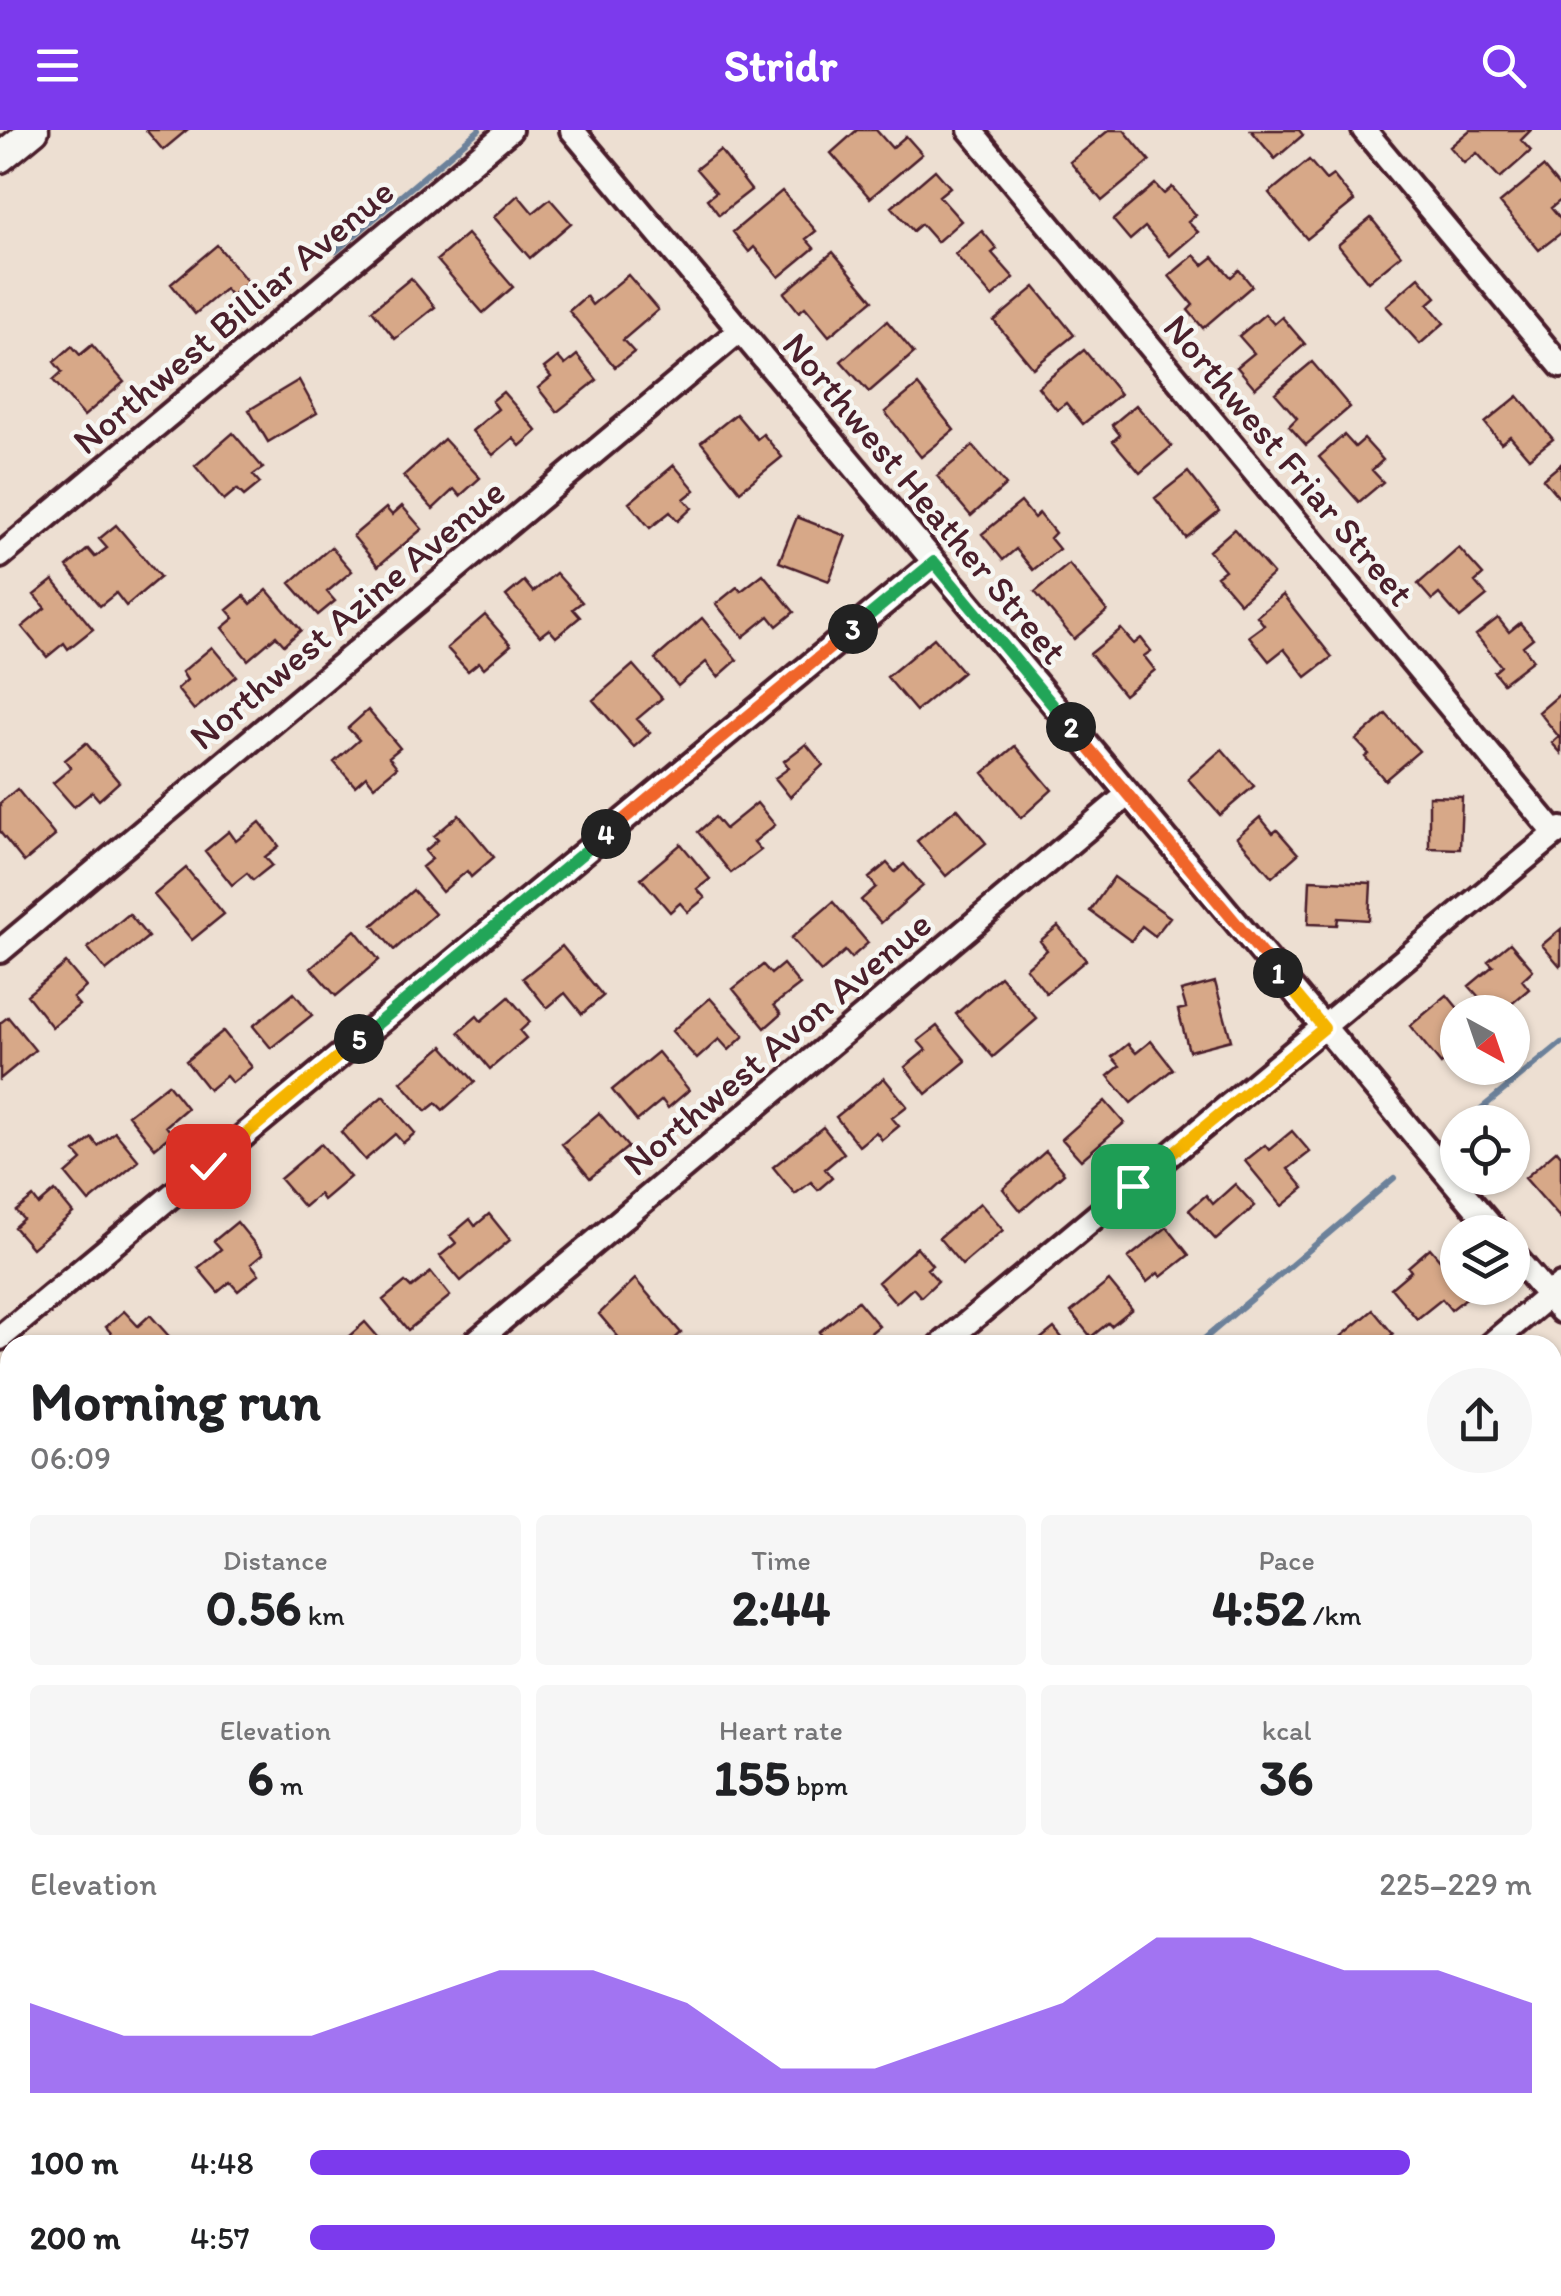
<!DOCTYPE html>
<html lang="en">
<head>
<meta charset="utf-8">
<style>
	:root { --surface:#fff; --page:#f6f6f6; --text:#202124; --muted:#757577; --accent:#7c3aed }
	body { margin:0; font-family:Itim,sans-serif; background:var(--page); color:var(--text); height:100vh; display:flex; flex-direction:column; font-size:38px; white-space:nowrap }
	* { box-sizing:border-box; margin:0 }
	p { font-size:32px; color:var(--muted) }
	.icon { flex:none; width:55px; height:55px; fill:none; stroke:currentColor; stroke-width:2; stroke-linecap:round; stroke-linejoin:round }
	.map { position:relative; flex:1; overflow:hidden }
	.side { position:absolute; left:0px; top:1205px; width:1562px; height:962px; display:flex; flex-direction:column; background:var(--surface); border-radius:30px 30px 0 0; box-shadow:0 2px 8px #0004 }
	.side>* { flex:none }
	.needle { width:65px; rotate:140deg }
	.controls { position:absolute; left:1440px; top:865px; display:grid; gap:20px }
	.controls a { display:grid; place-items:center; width:90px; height:90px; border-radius:50%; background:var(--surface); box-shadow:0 2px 8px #0004; font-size:50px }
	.pin { position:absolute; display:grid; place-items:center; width:85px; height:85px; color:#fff; margin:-42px; border-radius:20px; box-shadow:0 5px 15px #0006 }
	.km { position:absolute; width:50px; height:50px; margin:-25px; border-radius:50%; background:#222; color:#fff; font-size:28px; line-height:50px; text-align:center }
	.round { display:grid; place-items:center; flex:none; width:105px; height:105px; border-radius:52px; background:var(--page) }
	.head { display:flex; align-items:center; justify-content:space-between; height:170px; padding:0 30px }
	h1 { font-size:55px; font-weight:700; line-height:75px }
	.metrics { display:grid; grid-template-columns:repeat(3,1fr); gap:15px; height:170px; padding:10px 30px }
	.metrics div { display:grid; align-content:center; border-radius:10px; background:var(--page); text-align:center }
	.metrics b { font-size:50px; font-weight:700 }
	.metrics small { font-size:28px; font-weight:400 }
	.metrics p { font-size:28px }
	.chart { height:280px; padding:20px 30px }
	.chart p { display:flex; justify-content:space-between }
	.chart svg { width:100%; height:180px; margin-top:10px; fill:var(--accent); opacity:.7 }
	ul { padding:0 30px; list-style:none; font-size:32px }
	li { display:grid; grid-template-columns:160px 120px 1fr; align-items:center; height:75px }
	li i { height:25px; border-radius:12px; background:var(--accent) }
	header { display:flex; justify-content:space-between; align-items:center; height:130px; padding:0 30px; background:var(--accent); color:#fff; font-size:45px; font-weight:700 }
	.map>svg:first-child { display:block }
</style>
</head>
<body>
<header><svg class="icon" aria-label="menu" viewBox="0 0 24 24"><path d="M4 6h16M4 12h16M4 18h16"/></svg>Stridr<svg class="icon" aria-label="search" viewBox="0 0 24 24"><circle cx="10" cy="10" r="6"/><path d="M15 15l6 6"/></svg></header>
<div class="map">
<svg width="1561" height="2166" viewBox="0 0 1561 2166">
	<rect width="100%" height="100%" fill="#eddfd2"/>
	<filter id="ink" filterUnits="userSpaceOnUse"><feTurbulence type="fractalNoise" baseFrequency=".01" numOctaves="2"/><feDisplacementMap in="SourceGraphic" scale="20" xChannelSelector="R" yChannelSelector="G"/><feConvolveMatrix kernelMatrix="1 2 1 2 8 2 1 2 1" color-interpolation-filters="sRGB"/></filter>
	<g filter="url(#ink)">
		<path fill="#b6ecae" stroke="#80866c" stroke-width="2.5" d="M 1561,1567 L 1561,2042 L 1553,2032 L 1552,1574 Z"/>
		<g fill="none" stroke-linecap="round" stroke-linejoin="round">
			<path stroke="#6c819a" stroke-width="6" d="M 336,121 L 479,0
				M 1465,992 L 1561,913
				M 1457,1000 L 1458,999
				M 1197,1215 L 1394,1048
				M 0,1816 L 10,1829"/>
		</g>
		<path fill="#d7a888" stroke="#4a1f2b" stroke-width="2.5" d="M 146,0 L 187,0 L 163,20 Z
			M 857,0 L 876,0 L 892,18 L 906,6 L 922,24 L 870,68 L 831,23 Z
			M 1109,0 L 1124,0 L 1150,31 L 1102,71 L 1070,32 Z
			M 1251,0 L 1299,0 L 1303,5 L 1275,29 Z
			M 1470,0 L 1531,0 L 1521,10 L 1531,21 L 1500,48 L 1477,23 L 1464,33 L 1450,17 Z
			M 720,20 L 751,60 L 719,85 L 707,69 L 716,62 L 696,39 Z
			M 1309,30 L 1326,50 L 1333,45 L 1354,71 L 1307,109 L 1269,63 Z
			M 1543,37 L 1561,59 L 1561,70 L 1551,78 L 1561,90 L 1561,103 L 1539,120 L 1500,73 Z
			M 935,40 L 950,57 L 939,66 L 961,91 L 937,112 L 921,94 L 913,101 L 892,77 Z
			M 1155,54 L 1164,64 L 1172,57 L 1196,85 L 1188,92 L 1198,102 L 1170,126 L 1145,97 L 1130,110 L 1113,90 Z
			M 782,61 L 816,101 L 806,109 L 814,118 L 779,147 L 754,117 L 749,122 L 733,102 Z
			M 518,65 L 533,83 L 550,69 L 571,93 L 530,128 L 494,87 Z
			M 1371,88 L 1401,125 L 1368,152 L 1338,115 Z
			M 982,101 L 997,119 L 992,123 L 1014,148 L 992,167 L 955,124 Z
			M 467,104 L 513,157 L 483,183 L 437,130 Z
			M 217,115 L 248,152 L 231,166 L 225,159 L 195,184 L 171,154 Z
			M 833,122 L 873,170 L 829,206 L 805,177 L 799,182 L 784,163 Z
			M 1194,125 L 1203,135 L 1213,127 L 1231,147 L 1239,140 L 1252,156 L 1203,198 L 1188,180 L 1193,175 L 1169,146 Z
			M 628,145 L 658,180 L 623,210 L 634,222 L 615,237 L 569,181 L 586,166 L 592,175 Z
			M 1419,147 L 1436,167 L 1428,174 L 1444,193 L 1420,214 L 1386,176 Z
			M 411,148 L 435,177 L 395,209 L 372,180 Z
			M 1035,157 L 1074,205 L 1033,238 L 994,191 Z
			M 1265,184 L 1274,194 L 1282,187 L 1305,214 L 1255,258 L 1237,237 L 1254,223 L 1239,206 Z
			M 887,191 L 914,223 L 869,262 L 841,231 Z
			M 92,215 L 124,252 L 84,286 L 53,250 L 62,242 L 54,232 L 72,216 L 80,225 Z
			M 1084,220 L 1120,264 L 1083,294 L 1066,273 L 1057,280 L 1038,257 Z
			M 577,225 L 597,250 L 557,282 L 538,258 L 551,247 L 544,238 L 558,227 L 565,235 Z
			M 1312,232 L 1350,277 L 1306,315 L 1289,296 L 1297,288 L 1275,263 Z
			M 299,250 L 317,283 L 268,312 L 249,280 Z
			M 918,255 L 954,300 L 921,327 L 885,282 Z
			M 503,262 L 537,301 L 520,316 L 513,308 L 493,325 L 472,301 L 498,279 L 492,271 Z
			M 1518,266 L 1553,309 L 1529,328 L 1510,306 L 1501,313 L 1485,293 Z
			M 1136,275 L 1172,316 L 1140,343 L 1113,311 L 1120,305 L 1112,295 Z
			M 736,284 L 757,309 L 763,304 L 782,327 L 740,361 L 701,312 Z
			M 233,303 L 263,338 L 253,345 L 260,353 L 244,366 L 237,359 L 224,370 L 195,336 Z
			M 1344,305 L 1355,317 L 1364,309 L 1383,330 L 1372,340 L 1383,352 L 1359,372 L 1319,327 Z
			M 444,309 L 480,348 L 460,366 L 454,359 L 433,379 L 403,346 Z
			M 973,316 L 1006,355 L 971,386 L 937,346 Z
			M 1561,334 L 1561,370 L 1543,349 Z
			M 674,335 L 695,360 L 684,369 L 692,378 L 678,391 L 670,382 L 650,398 L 629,373 Z
			M 1188,342 L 1219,381 L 1186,408 L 1155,368 Z
			M 1021,372 L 1034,388 L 1039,383 L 1055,403 L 1050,408 L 1059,419 L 1033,440 L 1016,419 L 1003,430 L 982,404 Z
			M 402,376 L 422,399 L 378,436 L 353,406 L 386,378 L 392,385 Z
			M 797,387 L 846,406 L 829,451 L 779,432 Z
			M 116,395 L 160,447 L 126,476 L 116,463 L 100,476 L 67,437 L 88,419 L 95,427 L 107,418 L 99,409 Z
			M 1234,399 L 1273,444 L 1240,473 L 1217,446 L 1225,440 L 1209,421 Z
			M 331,417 L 352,441 L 327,462 L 335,471 L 318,485 L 290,453 Z
			M 1459,418 L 1483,445 L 1475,452 L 1487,466 L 1460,488 L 1439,464 L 1432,470 L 1418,454 Z
			M 1069,434 L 1107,481 L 1074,509 L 1035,462 Z
			M 556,443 L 582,472 L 573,479 L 580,487 L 556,507 L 549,499 L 540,506 L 506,466 L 524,451 L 533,462 Z
			M 763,444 L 794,482 L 777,496 L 769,486 L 743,507 L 716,474 L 737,457 L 741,461 Z
			M 53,450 L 93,499 L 68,519 L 64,513 L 47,527 L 22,497 L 45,478 L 34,465 Z
			M 267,460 L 301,500 L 284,515 L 276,506 L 248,530 L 222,498 L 234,488 L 227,480 L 244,466 L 251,474 Z
			M 1283,465 L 1332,527 L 1306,547 L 1284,519 L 1269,531 L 1249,506 L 1264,495 L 1257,486 Z
			M 485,485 L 511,515 L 484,538 L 479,532 L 468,541 L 447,518 Z
			M 702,488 L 737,530 L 718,547 L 706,532 L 678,556 L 655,529 Z
			M 1498,488 L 1509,502 L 1520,493 L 1533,508 L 1523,516 L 1533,530 L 1503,553 L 1494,542 L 1501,536 L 1476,505 Z
			M 1121,499 L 1134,514 L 1141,508 L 1151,521 L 1144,526 L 1155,540 L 1124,565 L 1090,524 Z
			M 934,508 L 963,542 L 916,581 L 887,547 Z
			M 212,517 L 236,546 L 194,580 L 177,559 L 187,550 L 182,542 Z
			M 633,535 L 662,568 L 637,589 L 650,603 L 634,617 L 593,570 Z
			M 1561,563 L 1561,623 L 1552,613 L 1559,607 L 1539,582 Z
			M 368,580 L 400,618 L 389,627 L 397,637 L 374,656 L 366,646 L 355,656 L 334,632 L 359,610 L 348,598 Z
			M 1386,584 L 1419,621 L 1385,650 L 1365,627 L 1369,624 L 1356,610 Z
			M 86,613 L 119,652 L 99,670 L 92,662 L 74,677 L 53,653 L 71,638 L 65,630 Z
			M 806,614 L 823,635 L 790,667 L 775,648 L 789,638 L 784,631 Z
			M 1015,616 L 1052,660 L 1021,688 L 983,643 Z
			M 1222,619 L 1254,656 L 1220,685 L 1188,649 Z
			M 17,659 L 55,706 L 24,732 L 0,702 L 0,673 Z
			M 1429,666 L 1462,667 L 1460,719 L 1429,718 Z
			M 757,673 L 775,695 L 754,712 L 761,720 L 731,743 L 698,702 L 715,687 L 725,699 Z
			M 957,678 L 986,713 L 946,746 L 917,711 Z
			M 459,685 L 494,727 L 471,747 L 467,741 L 442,762 L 422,737 L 432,729 L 425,721 L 438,710 L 434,706 Z
			M 1260,687 L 1273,703 L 1277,700 L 1298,724 L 1272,747 L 1237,707 Z
			M 260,692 L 279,716 L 265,727 L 272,735 L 253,750 L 247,743 L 232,755 L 205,721 L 229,701 L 236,711 Z
			M 681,714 L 710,749 L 697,759 L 705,768 L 688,782 L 680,773 L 670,782 L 641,748 Z
			M 887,733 L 895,742 L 904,734 L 923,756 L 881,793 L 861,770 L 876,757 L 869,748 Z
			M 186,738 L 224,784 L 192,810 L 154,765 Z
			M 1114,747 L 1170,787 L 1155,806 L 1142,796 L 1131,811 L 1090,781 Z
			M 1310,750 L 1371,753 L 1369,790 L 1338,788 L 1337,795 L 1308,794 Z
			M 413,760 L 435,784 L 394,820 L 373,795 Z
			M 833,772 L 868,813 L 851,828 L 845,821 L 821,842 L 791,808 Z
			M 129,784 L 148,807 L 106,841 L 88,818 Z
			M 1058,796 L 1086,830 L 1046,863 L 1026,838 L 1047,820 L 1040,811 Z
			M 1561,799 L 1561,835 L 1560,836 L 1542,815 Z
			M 355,800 L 379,830 L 336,866 L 311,838 Z
			M 1510,813 L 1533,840 L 1522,850 L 1529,859 L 1502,882 L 1493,872 L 1488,877 L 1469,856 L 1493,836 L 1488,831 Z
			M 562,816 L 603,866 L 582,884 L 565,863 L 547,878 L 523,848 Z
			M 66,833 L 86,857 L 73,868 L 79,875 L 52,897 L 27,865 Z
			M 783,834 L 800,855 L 774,875 L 781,884 L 765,898 L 733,859 L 763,835 L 771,844 Z
			M 1000,846 L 1037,889 L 993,927 L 956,884 Z
			M 1215,852 L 1231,910 L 1189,921 L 1178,880 L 1186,878 L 1181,861 Z
			M 294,863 L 312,885 L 271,918 L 253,896 Z
			M 1447,865 L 1461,882 L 1458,882 L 1458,920 L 1441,934 L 1410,896 Z
			M 509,867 L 530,892 L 520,901 L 526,908 L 490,939 L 459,902 L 477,886 L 481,891 Z
			M 710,868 L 744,906 L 729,920 L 719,909 L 697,929 L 672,901 Z
			M 8,887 L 35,920 L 0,949 L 0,893 Z
			M 937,896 L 966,931 L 926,964 L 905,937 L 926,920 L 918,911 Z
			M 223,901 L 252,937 L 232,953 L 226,946 L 209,960 L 186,931 Z
			M 1151,911 L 1173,939 L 1131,973 L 1108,946 L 1120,936 L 1112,927 L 1128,914 L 1136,923 Z
			M 443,916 L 475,952 L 443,980 L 436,973 L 426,981 L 401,952 Z
			M 658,922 L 689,960 L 668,978 L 662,970 L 637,991 L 612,960 Z
			M 884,948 L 907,976 L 892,988 L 899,996 L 882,1010 L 876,1002 L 859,1016 L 836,987 Z
			M 168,954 L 187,978 L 166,996 L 172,1004 L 155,1018 L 128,985 Z
			M 383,966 L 415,1003 L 403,1013 L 395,1004 L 365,1030 L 341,1002 Z
			M 1105,971 L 1124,993 L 1081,1030 L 1062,1009 Z
			M 599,983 L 628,1017 L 590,1048 L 562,1014 Z
			M 823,997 L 844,1023 L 825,1039 L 832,1048 L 818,1060 L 811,1052 L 795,1064 L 773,1037 Z
			M 1292,1001 L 1310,1022 L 1288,1039 L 1304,1058 L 1282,1076 L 1245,1031 L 1265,1015 L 1269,1020 Z
			M 115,1002 L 139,1031 L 89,1072 L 66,1044 L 82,1030 L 75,1022 L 92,1008 L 98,1016 Z
			M 321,1014 L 350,1047 L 323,1070 L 319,1064 L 304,1077 L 280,1049 Z
			M 1557,1020 L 1561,1025 L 1561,1089 L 1525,1048 Z
			M 1046,1021 L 1064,1043 L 1021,1081 L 1003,1059 Z
			M 1235,1054 L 1255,1076 L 1216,1110 L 1189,1080 L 1206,1065 L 1213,1074 Z
			M 55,1061 L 73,1083 L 32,1118 L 14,1097 L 23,1089 L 16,1081 L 33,1067 L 39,1075 Z
			M 980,1073 L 1003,1100 L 962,1135 L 939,1108 Z
			M 489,1084 L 510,1110 L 461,1151 L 440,1126 L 456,1113 L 450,1106 L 470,1089 L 475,1096 Z
			M 237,1092 L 263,1124 L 251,1134 L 259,1144 L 238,1161 L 230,1152 L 218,1162 L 198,1138 L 221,1119 L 214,1111 Z
			M 1167,1097 L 1189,1125 L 1161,1147 L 1158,1143 L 1147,1152 L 1128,1128 Z
			M 917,1117 L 932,1135 L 927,1139 L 938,1151 L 921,1167 L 913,1158 L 896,1173 L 878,1152 Z
			M 1430,1118 L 1458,1151 L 1458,1158 L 1463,1158 L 1470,1165 L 1451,1180 L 1442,1169 L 1417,1189 L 1391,1158 L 1411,1141 L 1408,1137 Z
			M 431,1142 L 450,1166 L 408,1200 L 383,1170 L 405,1152 L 411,1158 Z
			M 635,1149 L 681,1203 L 668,1215 L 625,1215 L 599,1184 Z
			M 1109,1151 L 1132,1179 L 1111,1196 L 1108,1193 L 1091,1207 L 1071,1182 Z
			M 858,1171 L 879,1196 L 856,1215 L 830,1215 L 819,1202 Z
			M 1373,1180 L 1393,1204 L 1380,1215 L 1331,1215 Z
			M 124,1181 L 138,1196 L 150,1185 L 175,1213 L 121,1215 L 106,1197 Z
			M 365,1192 L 385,1215 L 339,1215 Z
			M 1054,1198 L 1068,1215 L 1033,1215 Z
			M 1552,1241 L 1561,1251 L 1561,1292 L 1552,1299 Z
			M 10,1302 L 10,1343 L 0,1331 L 0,1311 Z
			M 10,1424 L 10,1468 L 0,1456 L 0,1432 Z
			M 10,1634 L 10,1713 L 6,1717 L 0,1710 L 0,1643 Z
			M 192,2158 L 223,2158 L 231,2166 L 182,2166 Z
			M 568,2158 L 596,2158 L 600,2162 L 606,2158 L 614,2158 L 621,2166 L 559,2166 Z
			M 752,2158 L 783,2158 L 790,2166 L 741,2166 Z
			M 1132,2158 L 1177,2158 L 1183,2166 L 1128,2166 L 1126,2163 Z
			M 1320,2158 L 1379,2158 L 1369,2166 L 1327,2166 Z"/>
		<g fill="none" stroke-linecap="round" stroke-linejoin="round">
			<g stroke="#4a1f2b" stroke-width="30">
				<path id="minor" d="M 572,0 L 1496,1102
					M 970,0 L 1556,704
					M 1364,0 L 1561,236
					M 0,426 L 510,0
					M 0,821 L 739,201
					M 1512,1123 L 1561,1181
					M 0,1208 L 934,432
					M 472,1215 L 1127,665
					M 941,1215 L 1561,699
					M 1490,1215 L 1561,1155
					M 0,1540 L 10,1552
					M 1552,1563 L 1561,1556
					M 0,1998 L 10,1990
					M 1552,2055 L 1561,2065
					M 0,2086 L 10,2098
					M 60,2158 L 67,2166
					M 449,2158 L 456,2166
					M 850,2158 L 857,2166
					M 1245,2158 L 1252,2166
					M 355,2166 L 365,2158"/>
			</g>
			<g stroke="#4a1f2b" stroke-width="35">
				<path id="major" d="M 0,28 L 34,0"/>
			</g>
			<use href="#minor" stroke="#f6f6f2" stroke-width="22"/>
			<use href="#major" stroke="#f6f6f2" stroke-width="28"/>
		</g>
	</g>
	<g fill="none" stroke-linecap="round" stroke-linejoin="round" filter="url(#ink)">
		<g stroke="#fff" stroke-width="20">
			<path id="split-1" d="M 1133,1056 L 1324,898 L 1278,843"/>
		</g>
		<g stroke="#fff" stroke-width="20">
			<path id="split-2" d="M 1071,597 L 1278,843"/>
		</g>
		<g stroke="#fff" stroke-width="20">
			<path id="split-3" d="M 853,499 L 934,432 L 1071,597"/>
		</g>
		<g stroke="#fff" stroke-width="20">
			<path id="split-4" d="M 606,704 L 853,499"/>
		</g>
		<g stroke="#fff" stroke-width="20">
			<path id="split-5" d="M 359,909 L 606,704"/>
		</g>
		<g stroke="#fff" stroke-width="20">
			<path id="split-6" d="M 208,1036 L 359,909"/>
		</g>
		<use href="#split-1" stroke="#f5b400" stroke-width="12"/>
		<use href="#split-2" stroke="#f0652b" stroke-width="12"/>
		<use href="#split-3" stroke="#22a559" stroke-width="12"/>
		<use href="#split-4" stroke="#f0652b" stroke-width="12"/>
		<use href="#split-5" stroke="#22a559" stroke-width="12"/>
		<use href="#split-6" stroke="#f5b400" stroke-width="12"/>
	</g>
	<g text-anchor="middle" stroke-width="9" stroke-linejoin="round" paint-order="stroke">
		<g font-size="38" fill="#4a1f2b" stroke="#f6f6f2">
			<text transform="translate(233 186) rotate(-40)" y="13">Northwest Billiar Avenue</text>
			<text transform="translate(1289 330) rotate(50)" y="13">Northwest Friar Street</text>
			<text transform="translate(925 368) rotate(50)" y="13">Northwest Heather Street</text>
			<text transform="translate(347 484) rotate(-40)" y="13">Northwest Azine Avenue</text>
			<text transform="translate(777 913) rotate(-40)" y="13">Northwest Avon Avenue</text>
		</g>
	</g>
</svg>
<div class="controls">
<a><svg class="needle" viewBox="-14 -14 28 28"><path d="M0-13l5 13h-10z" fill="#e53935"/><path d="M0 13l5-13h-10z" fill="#757577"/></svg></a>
<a><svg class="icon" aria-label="locate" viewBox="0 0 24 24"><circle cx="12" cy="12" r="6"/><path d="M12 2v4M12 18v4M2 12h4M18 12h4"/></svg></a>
<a><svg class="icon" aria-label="layers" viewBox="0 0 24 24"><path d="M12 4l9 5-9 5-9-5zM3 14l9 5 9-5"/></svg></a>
</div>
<div class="pin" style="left:1133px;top:1056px;background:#1e9e55"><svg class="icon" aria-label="arrive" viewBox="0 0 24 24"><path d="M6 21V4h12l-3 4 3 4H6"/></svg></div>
<div class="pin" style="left:208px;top:1036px;background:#d93025"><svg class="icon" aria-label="check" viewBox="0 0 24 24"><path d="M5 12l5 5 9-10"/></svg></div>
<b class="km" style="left:1278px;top:843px">1</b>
<b class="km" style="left:1071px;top:597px">2</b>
<b class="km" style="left:853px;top:499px">3</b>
<b class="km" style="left:606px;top:704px">4</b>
<b class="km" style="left:359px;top:909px">5</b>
<section class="side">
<div class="head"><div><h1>Morning run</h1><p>06:09</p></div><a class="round"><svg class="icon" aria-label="share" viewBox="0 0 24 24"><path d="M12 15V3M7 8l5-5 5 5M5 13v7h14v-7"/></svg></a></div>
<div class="metrics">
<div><p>Distance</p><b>0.56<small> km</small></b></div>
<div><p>Time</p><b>2:44</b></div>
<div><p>Pace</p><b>4:52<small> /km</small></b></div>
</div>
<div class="metrics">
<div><p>Elevation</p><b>6<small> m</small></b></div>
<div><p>Heart rate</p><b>155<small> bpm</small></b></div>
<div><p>kcal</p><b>36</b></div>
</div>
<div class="chart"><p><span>Elevation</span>225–229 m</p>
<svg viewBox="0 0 160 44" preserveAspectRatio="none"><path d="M0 44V22L10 30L20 30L30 30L40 22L50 14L60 14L70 22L80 38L90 38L100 30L110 22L120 6L130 6L140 14L150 14L160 22V44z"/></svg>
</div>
<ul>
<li><b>100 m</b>4:48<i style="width:90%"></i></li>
<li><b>200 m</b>4:57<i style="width:79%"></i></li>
</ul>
</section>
</div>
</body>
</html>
